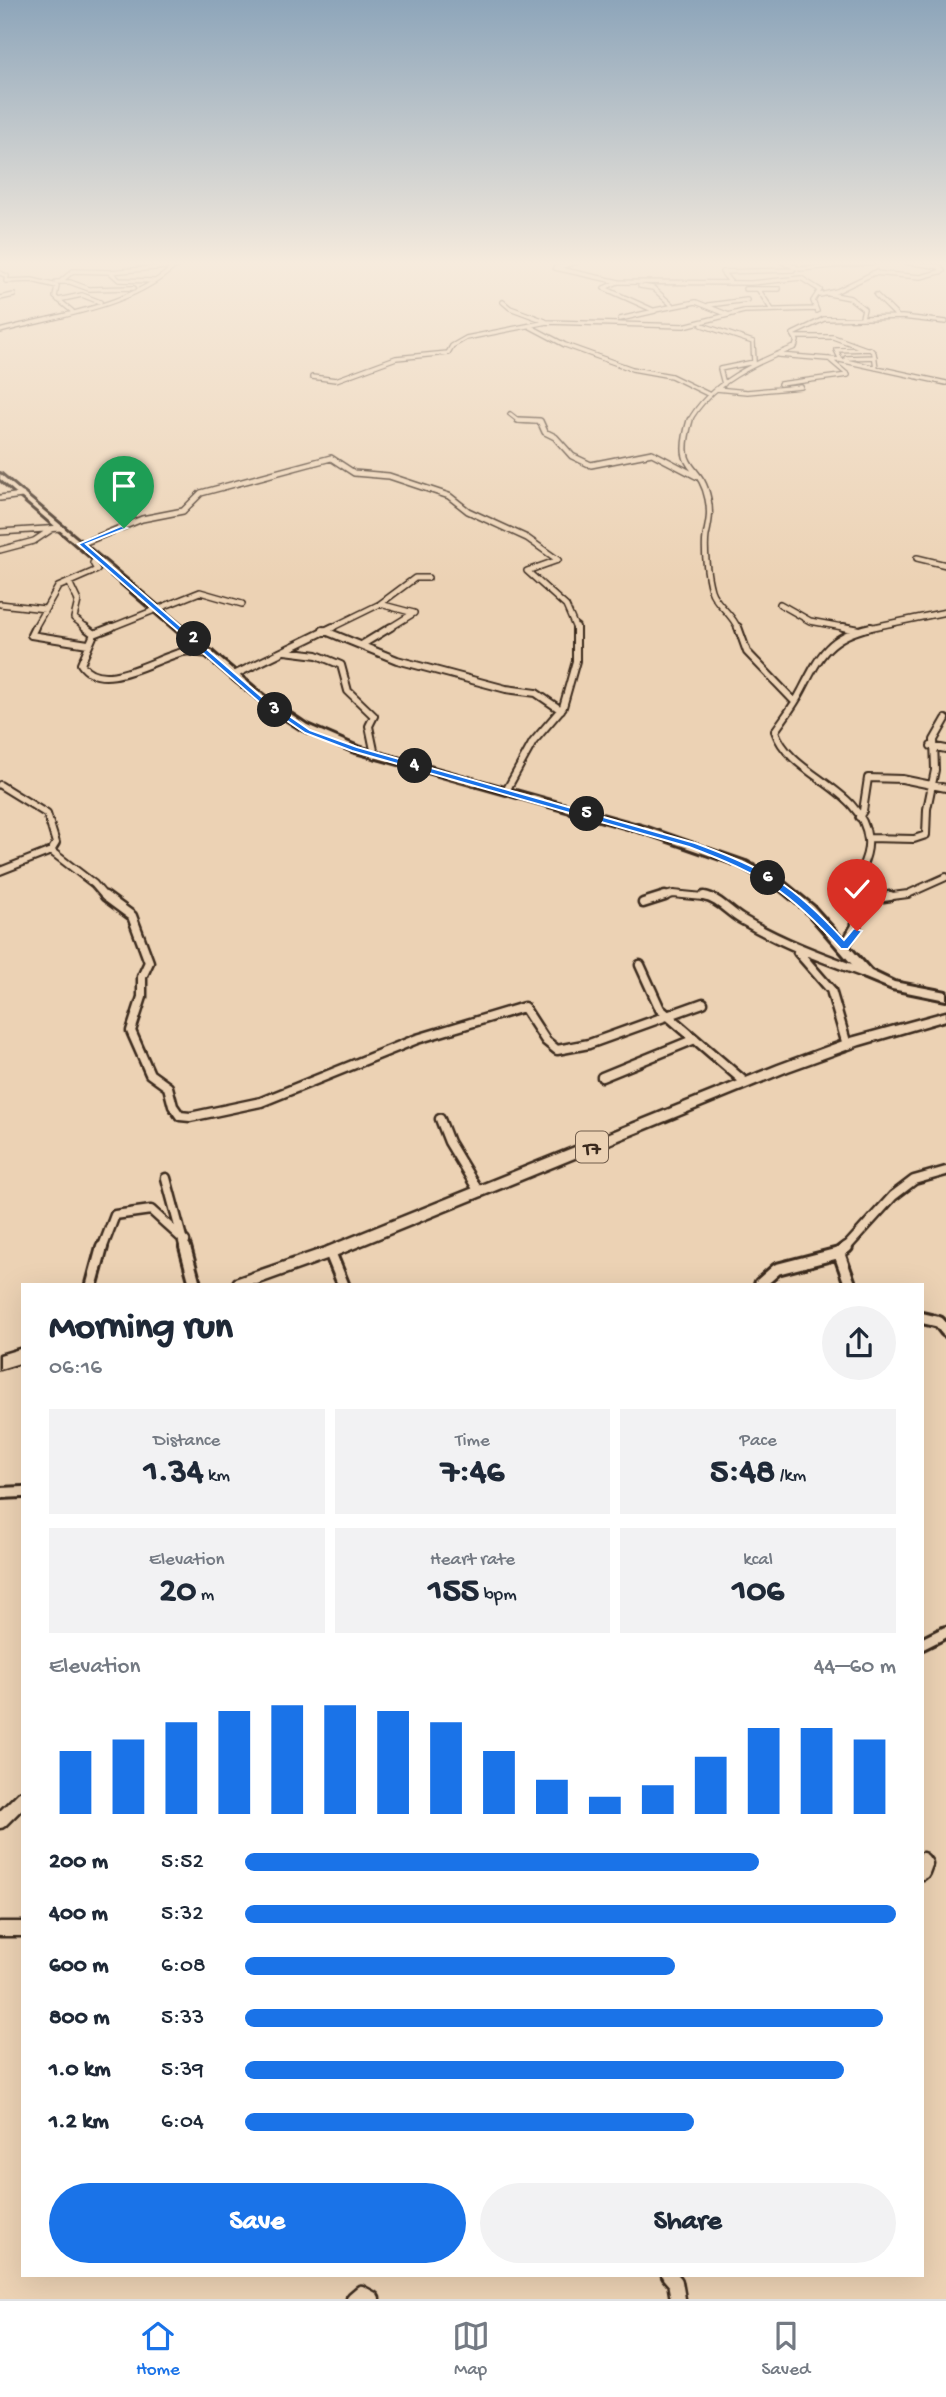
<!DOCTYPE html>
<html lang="en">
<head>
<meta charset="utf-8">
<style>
	:root { --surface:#fff; --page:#f2f2f3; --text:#1f2937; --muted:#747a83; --line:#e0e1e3; --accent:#1a73e8 }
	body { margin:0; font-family:"Gochi Hand",sans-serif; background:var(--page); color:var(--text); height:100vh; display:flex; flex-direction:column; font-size:26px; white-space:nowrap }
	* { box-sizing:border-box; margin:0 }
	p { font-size:23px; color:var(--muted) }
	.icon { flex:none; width:38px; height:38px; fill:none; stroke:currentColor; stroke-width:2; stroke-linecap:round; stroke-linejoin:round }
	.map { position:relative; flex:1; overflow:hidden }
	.side { position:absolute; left:21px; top:1283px; width:903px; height:994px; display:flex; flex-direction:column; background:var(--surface); border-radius:0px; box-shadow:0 7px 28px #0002 }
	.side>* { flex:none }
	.pin { position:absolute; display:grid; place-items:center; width:60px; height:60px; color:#fff; margin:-72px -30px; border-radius:50% 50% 50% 0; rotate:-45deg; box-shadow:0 0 7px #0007 }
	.pin .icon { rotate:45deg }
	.km { position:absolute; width:35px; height:35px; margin:-18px; border-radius:50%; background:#222; color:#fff; font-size:19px; line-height:35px; text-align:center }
	.round { display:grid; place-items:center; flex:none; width:74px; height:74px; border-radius:37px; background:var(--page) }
	.summary { display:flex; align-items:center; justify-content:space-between; height:119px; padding:0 28px }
	h1 { font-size:38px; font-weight:700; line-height:52px }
	.figures { display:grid; grid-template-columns:repeat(3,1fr); gap:10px; height:119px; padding:7px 28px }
	.figures div { display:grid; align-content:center; border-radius:0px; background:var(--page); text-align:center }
	.figures b { font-size:35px; font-weight:700 }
	.figures small { font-size:19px; font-weight:400 }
	.figures p { font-size:19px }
	.chart { height:196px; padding:14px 28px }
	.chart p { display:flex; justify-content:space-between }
	.chart svg { width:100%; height:126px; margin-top:7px; stroke:var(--accent); stroke-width:6 }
	.primary-button { display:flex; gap:14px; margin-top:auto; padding:14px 28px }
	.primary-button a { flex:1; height:80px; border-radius:42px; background:var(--accent); color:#fff; font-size:28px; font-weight:700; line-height:80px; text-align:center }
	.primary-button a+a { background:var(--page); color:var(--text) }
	ul { padding:0 28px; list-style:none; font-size:23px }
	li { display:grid; grid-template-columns:112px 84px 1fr; align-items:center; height:52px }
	li i { height:18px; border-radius:9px; background:var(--accent) }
	.menu { display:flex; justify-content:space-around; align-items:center; height:98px; border-top:2px solid var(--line); background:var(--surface); font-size:19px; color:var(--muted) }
	.menu a { display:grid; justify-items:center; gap:4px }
	.menu .active { color:var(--accent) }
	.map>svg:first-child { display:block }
</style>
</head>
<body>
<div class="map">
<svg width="946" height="2299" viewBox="0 0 946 2299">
	<rect width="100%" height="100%" fill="#ecd2b4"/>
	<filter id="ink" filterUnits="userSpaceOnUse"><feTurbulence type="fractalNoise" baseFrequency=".0143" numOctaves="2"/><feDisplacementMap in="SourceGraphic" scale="14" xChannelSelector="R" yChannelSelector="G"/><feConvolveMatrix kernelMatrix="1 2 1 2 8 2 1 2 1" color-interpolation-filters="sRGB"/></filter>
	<g filter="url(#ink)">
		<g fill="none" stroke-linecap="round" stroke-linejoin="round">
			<g stroke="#3b2a1e" stroke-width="6">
				<path id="minor-far5" d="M 577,262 L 555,268 L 619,282 L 751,283 L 801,278 L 820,290 L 813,301 L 817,311
					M 782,262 L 800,269 L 877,262
					M 906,262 L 941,267
					M 110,272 L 119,280 L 154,281
					M 0,273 L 7,276 L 6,281 L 32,280 L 57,286 L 55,297 L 72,311
					M 873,273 L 921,277 L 943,271 L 938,266
					M 56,282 L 70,282 L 89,289 L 134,288
					M 60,282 L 73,271 L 110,272 L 177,266
					M 618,282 L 604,288 L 655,311 L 620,319
					M 731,283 L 722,272 L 793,270
					M 640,286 L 653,288 L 673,306
					M 745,289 L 779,289
					M 758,289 L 772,310
					M 829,294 L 850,298 L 864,309 L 862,317
					M 820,295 L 837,291 L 876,272
					M 876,295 L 898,317
					M 0,298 L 14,295
					M 58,300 L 82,295 L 100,302
					M 503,302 L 510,308 L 545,321
					M 709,305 L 747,300
					M 655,310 L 696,302 L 729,315
					M 702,325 L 753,342 L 754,362
					M 529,326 L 565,345 L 632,369 L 671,376 L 710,395
					M 0,331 C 58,315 135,307 179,262
					M 795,337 L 833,337 L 866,349
					M 779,355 L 840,360 L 946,383
					M 840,358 L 836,350 L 870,349 L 874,353 L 876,368
					M 846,358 L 875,357
					M 312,377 L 336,380 L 396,358 L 448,353 L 452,346 L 466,338 L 547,322 L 684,326 L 744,311 L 815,309
					M 724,384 L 720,369 L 754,362
					M 780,384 L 848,375 L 829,359
					M 716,389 L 747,392 L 801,387
					M 510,414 L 519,421 L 540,422
					M 689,422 C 709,383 757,362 795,347 L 797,341 L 793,334 L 824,319 L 902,317 L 946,322"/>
			</g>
			<g stroke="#3b2a1e" stroke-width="8">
				<path id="minor-far4" d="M 518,420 L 540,421 L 545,432 L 555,437 L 572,456 L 591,465 L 652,453 L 696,476
					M 690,420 C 674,475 700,459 708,499 C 711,513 709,522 706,536 C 704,550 707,576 711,590 C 715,604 733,614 738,629
					M 0,498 L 22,495
					M 0,532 L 61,528
					M 81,544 L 142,519 L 183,511 L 201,493 L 331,458 L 354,473 L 389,476 L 449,496 L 468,511 L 527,538 L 558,560 L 527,571 L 566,606 L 576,629
					M 0,550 L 34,541 L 49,531
					M 917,558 L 946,565
					M 69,582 L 78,601 L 74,618 L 88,629
					M 0,604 L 45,609
					M 380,604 L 414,613 L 388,629
					M 780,604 L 810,621 L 853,629
					M 34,629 L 58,587 L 97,570 L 93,563 L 96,559
					M 107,629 L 200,592 L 242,604
					M 329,629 L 380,604 L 415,578 L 428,578
					M 864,629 L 946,612"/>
			</g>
			<g stroke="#3b2a1e" stroke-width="10">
				<path id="minor-far3" d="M 35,627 L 31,635 L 88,644
					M 85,627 L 94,634 L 81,664 C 102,695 157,657 183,652 C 192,650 201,655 210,653
					M 738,627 L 747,652 L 794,701
					M 843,627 L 859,630
					M 323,630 L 397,660 L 506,689 L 536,693 L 561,710
					M 94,634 L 112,627
					M 363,644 L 391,627
					M 285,651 L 317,655 L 341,665 L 348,691 L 374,716 L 369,726 L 375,755
					M 234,675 L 333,627
					M 931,746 L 946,749
					M 0,785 L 47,814 L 56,843 L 51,851 L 0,871
					M 506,791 L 533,742 L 563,707 L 576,661 L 576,627
					M 859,817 L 863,811 L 868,778 L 902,779 L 946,788
					M 868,838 L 914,839 L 926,835 L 927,809 L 935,770 L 934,740 L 946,719
					M 51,851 L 94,884 L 106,898
					M 659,898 L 673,894 L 713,898
					M 855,898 C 854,876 870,859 868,840 C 863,787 790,777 775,731 C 784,718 795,704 802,690 C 820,655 829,636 871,627
					M 877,898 L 908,894 L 946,877"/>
			</g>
			<g stroke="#3b2a1e" stroke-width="13">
				<path id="minor-far2" d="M 105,896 L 132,916 L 149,962 L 142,977 L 142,997 L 131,1031 L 150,1074 L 168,1087 L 173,1106 L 180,1116 L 190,1117 L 261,1102 L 417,1039 L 524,1007 L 546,1041 L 557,1050 L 589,1044 L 703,1003
					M 704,896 C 718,898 729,912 741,919 C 781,943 823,958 867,974
					M 856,901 L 890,896
					M 643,903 L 665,896
					M 844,947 L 856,926 L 855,896
					M 798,952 L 831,990 L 847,1045
					M 640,965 L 660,1009 L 746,1083
					M 602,1077 L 695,1039
					M 440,1119 L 449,1142 L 479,1192
					M 166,1178 L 185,1249
					M 102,1249 L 115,1215 L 151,1210 L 185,1241
					M 845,1249 L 893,1196 L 914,1180 L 946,1171"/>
			</g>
			<g stroke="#3b2a1e" stroke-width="16">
				<path id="minor-far1" d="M 185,1247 L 195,1284
					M 330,1252 L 343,1284
					M 839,1253 L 850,1284
					M 92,1284 L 102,1247
					M 760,1284 L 777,1269 L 839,1253 L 847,1247
					M 922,1318 L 939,1322 L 946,1331
					M 0,1493 L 23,1492
					M 922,1644 L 946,1632"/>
			</g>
			<g stroke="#3b2a1e" stroke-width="19">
				<path id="minor" d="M 0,1821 L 23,1798
					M 922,1860 L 925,1864 L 922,1872
					M 0,1929 L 23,1929
					M 669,2275 L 675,2282 L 678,2299
					M 354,2299 L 361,2293 L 372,2299"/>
			</g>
			<g stroke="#3b2a1e" stroke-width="6">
				<path id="secondary" d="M 0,474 L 264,696 L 307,725 L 358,747 L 648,828 L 746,862 L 786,884 L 813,906 L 871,971 L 894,982 L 946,992 L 946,1000 L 892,989 L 863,977 L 805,910 L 778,888 L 740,866 L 642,832 L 352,751 L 301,729 L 279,715 L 238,683 L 0,479 Z"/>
			</g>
			<g stroke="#3b2a1e" stroke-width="5">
				<path id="trunk" d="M 946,1012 L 946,1020 L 860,1045 L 788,1071 L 335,1256 L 257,1284 L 232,1284 L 235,1279 L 325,1248 L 778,1065 L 851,1038 Z
					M 23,1348 L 23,1362 L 0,1369 L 0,1355 Z"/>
			</g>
			<use href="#minor-far5" stroke="#ecd2b4" stroke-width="3.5"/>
			<use href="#minor-far4" stroke="#ecd2b4" stroke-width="5"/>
			<use href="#minor-far3" stroke="#ecd2b4" stroke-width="6"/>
			<use href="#minor-far2" stroke="#ecd2b4" stroke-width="8"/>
			<use href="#minor-far1" stroke="#ecd2b4" stroke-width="10"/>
			<use href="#minor" stroke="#ecd2b4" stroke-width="14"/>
			<use href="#secondary" fill="#ecd2b4" fill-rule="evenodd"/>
			<use href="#trunk" fill="#ecd2b4" fill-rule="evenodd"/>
		</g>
	</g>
	<linearGradient id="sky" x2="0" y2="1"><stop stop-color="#8da5ba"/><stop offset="0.45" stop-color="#f6ebdd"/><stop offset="1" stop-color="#f6ebdd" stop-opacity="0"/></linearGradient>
	<rect width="946" height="584" fill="url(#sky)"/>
	<path fill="#1a73e8" stroke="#fff" stroke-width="2" d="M 121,526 L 127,528 L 86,544 L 263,698 L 310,730 L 357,747 L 695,843 C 766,869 793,884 844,940 L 854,928 L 862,931 L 848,949 L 841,949 C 788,890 762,875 689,847 L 352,751 L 305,733 L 258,701 L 78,544 Z"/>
	<g text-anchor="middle" stroke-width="6" stroke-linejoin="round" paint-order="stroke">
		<rect fill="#ecd2b4" stroke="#705c4b" stroke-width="2" x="576" y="1131.5" width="32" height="31" rx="5"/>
		<g font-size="19" font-weight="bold" fill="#3b2a1e">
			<text x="592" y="1154">T7</text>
		</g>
	</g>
</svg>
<div class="pin" style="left:124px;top:528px;background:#1e9e55"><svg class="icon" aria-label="arrive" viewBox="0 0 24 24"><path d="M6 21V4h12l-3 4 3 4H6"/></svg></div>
<div class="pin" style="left:857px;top:931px;background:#d93025"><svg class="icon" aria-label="check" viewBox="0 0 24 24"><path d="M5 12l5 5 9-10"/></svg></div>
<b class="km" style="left:194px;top:639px">2</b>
<b class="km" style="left:275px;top:710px">3</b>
<b class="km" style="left:415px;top:766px">4</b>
<b class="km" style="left:587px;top:814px">5</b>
<b class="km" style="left:768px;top:878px">6</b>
<section class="side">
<div class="summary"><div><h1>Morning run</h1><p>06:16</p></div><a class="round"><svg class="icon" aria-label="share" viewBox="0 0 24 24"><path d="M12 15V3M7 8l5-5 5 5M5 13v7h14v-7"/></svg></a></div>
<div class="figures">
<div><p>Distance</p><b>1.34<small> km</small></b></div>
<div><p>Time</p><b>7:46</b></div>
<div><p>Pace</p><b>5:48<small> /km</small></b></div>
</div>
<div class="figures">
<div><p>Elevation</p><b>20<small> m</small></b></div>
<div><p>Heart rate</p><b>155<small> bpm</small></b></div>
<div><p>kcal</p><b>106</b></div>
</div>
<div class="chart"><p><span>Elevation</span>44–60 m</p>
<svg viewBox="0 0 160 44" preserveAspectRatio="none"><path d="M5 44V22M15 44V18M25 44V12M35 44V8M45 44V6M55 44V6M65 44V8M75 44V12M85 44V22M95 44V32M105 44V38M115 44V34M125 44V24M135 44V14M145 44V14M155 44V18"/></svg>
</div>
<ul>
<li><b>200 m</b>5:52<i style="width:79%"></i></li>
<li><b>400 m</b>5:32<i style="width:100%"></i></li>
<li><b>600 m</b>6:08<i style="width:66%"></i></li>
<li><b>800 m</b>5:33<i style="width:98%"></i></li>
<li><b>1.0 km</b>5:39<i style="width:92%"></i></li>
<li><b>1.2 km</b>6:04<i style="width:69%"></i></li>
</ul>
<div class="primary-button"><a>Save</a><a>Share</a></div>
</section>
</div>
<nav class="menu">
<a class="active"><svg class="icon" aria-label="home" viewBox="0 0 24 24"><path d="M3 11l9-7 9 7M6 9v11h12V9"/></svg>Home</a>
<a><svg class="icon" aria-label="map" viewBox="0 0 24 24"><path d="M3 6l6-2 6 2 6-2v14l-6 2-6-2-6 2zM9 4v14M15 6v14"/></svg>Map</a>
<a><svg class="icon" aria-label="saved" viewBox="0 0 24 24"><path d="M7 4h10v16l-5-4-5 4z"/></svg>Saved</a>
</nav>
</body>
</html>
